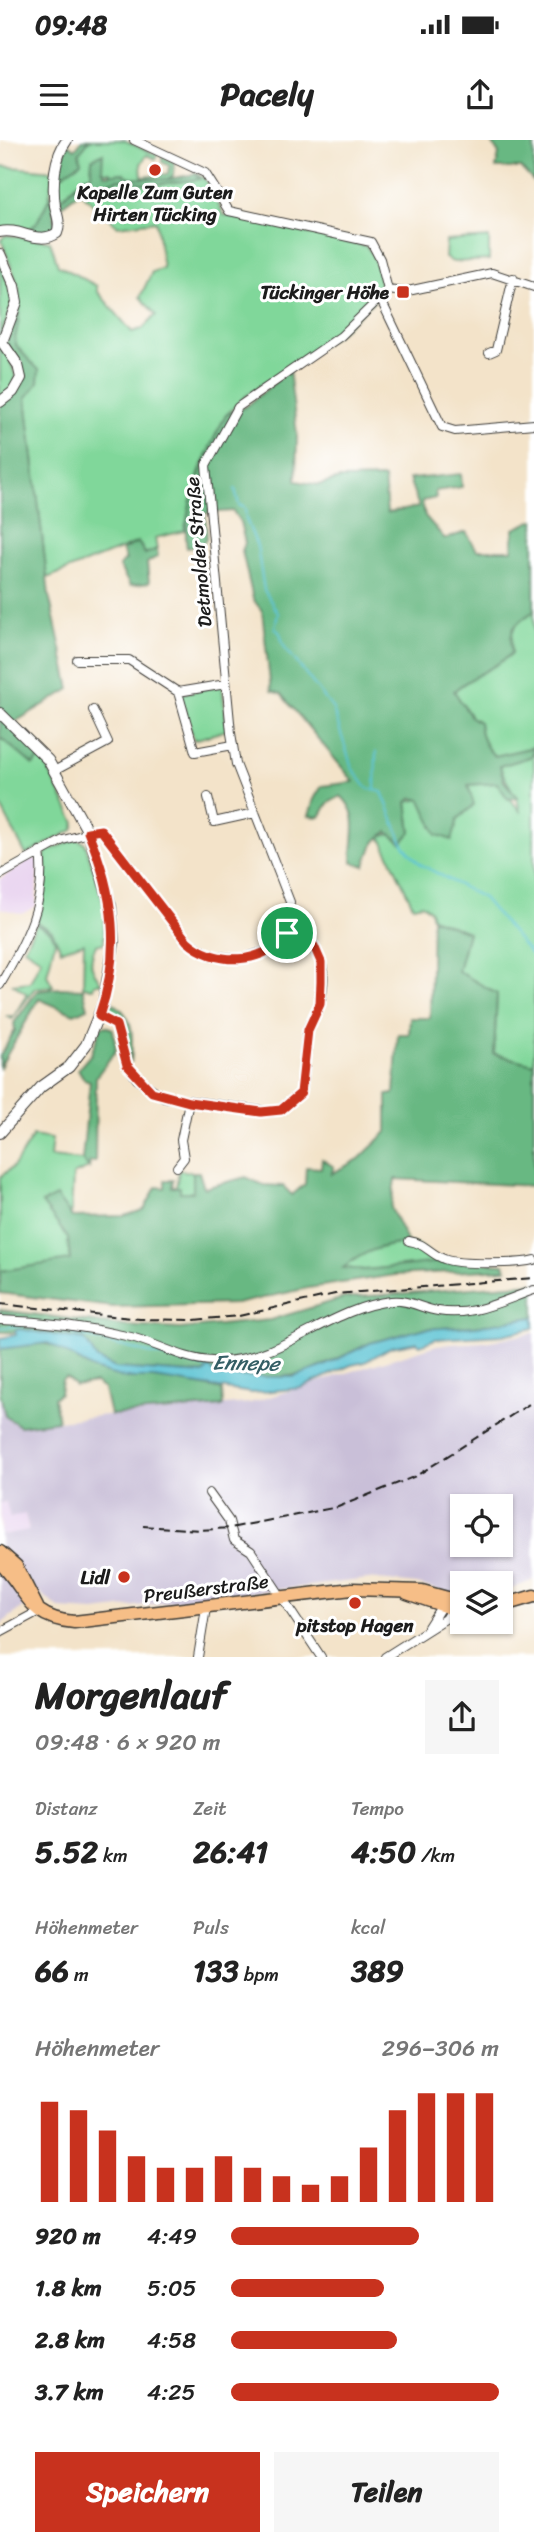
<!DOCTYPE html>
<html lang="de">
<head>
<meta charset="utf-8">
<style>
	:root { --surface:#fff; --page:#f6f6f6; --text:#222; --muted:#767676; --accent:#c8321e }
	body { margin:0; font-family:Sriracha,sans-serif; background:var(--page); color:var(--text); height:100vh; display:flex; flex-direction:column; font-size:26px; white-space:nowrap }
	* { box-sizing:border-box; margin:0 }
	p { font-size:23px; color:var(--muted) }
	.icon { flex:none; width:38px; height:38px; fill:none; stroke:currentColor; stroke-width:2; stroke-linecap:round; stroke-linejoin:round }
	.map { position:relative; height:1517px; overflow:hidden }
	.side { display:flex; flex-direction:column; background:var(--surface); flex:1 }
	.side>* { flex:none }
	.buttons { position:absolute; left:450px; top:1354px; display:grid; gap:14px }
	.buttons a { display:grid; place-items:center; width:63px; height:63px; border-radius:0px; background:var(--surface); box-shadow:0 2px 5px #0004; font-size:35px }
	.pin { position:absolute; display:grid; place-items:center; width:60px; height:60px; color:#fff; margin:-30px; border:4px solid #fff; border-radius:50%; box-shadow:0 2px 7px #0007 }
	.round { display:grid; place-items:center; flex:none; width:74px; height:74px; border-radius:0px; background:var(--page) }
	.overview { display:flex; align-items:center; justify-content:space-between; height:119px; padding:0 35px }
	h1 { font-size:38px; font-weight:700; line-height:52px }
	.figures { display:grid; grid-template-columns:repeat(3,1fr); gap:10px; height:119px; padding:7px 35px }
	.figures div { display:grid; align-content:center }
	.figures b { font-size:30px; font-weight:700 }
	.figures small { font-size:19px; font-weight:400 }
	.figures p { font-size:19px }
	.chart { height:196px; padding:14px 35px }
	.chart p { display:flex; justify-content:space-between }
	.chart svg { width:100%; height:126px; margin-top:7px; stroke:var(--accent); stroke-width:6 }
	.primary-button { display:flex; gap:14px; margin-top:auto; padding:14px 35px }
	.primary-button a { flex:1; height:80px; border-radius:0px; background:var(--accent); color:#fff; font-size:28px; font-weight:700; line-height:80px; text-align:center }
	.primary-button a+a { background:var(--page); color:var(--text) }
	ul { padding:0 35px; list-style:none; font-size:23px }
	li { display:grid; grid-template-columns:112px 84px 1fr; align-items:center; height:52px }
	li i { height:18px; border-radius:9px; background:var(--accent) }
	.status { display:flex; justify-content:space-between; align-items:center; height:49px; padding:0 35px; background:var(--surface); direction:ltr }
	.status svg { height:19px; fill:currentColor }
	header { display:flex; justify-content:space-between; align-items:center; height:91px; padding:0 35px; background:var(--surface); font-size:32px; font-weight:700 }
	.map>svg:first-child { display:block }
</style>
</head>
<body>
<div class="status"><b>09:48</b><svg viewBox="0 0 49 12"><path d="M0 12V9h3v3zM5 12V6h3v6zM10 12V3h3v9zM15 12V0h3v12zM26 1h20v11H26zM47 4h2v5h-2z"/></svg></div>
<header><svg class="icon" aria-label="menu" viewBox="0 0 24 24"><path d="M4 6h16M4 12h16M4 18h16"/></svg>Pacely<svg class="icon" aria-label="share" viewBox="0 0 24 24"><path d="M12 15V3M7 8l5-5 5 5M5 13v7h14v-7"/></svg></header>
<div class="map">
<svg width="534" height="1517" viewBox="0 0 534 1517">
	<rect width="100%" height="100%" fill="#fff"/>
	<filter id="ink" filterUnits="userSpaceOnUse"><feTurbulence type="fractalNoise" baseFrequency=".0143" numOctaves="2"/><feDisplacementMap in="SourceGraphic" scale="14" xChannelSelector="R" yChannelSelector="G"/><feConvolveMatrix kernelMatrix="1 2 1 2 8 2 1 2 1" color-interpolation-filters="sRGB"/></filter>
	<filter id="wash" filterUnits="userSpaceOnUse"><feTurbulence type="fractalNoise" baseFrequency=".00686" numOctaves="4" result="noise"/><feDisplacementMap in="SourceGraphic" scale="28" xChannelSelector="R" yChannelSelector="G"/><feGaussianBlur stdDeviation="1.57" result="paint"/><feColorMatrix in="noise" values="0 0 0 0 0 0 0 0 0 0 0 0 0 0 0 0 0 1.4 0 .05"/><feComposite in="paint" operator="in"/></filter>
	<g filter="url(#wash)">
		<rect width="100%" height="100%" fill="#f3e3c9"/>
		<path fill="#e8d2ef" d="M 34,717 L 38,720 L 36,766 L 22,774 L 0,768 L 0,739 Z
			M 5,1362 L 25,1374 L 29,1391 L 1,1395 L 0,1363 Z"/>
		<path fill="#c9bfd8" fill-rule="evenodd" d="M 534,1193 L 534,1440 L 501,1453 L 500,1444 L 462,1444 L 462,1457 L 417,1444 L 369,1439 L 94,1471 L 60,1469 L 40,1453 L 0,1485 L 0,1388 L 2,1395 L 29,1390 L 25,1374 L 10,1378 L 6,1362 L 0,1363 L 0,1252 L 5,1276 L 20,1286 L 121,1273 L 250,1263 L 437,1205 L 484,1202 ZM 462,1367 L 500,1367 L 500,1405 L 462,1405 Z"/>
		<path fill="#80d79a" stroke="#4e7a5b" stroke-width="2" d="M 89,0 L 124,0 L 157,15 L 156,19 L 147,15 L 141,24 L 142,37 L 168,34 L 170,26 L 162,22 L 162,17 L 174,22 L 173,36 C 161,44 134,40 122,33 L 111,35 L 111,32 L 105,32 L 92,19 L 91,35 C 77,40 61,56 59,68 L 59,37 L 81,22 L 79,13 Z
			M 0,26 L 53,31 C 52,49 46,89 22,91 C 16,92 7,89 0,88 Z
			M 196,33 L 205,39 L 224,75 L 366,106 L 372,113 L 378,130 L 381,145 L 377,158 L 338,194 L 246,256 L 226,275 L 201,327 L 184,391 L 155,398 L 157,409 L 146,414 L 138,402 L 47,438 L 26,258 L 32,251 L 39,230 L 16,208 L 13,200 L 19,179 L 19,148 L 1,99 L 6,95 L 50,101 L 58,125 L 97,146 L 97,151 L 132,192 L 142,189 L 156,175 L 140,157 L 152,132 L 163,128 L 156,81 L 118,86 L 80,52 L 119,39 L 152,45 L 199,39 Z
			M 489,98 L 489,120 L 453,122 L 445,118 L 446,101 Z
			M 0,120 L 14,160 L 1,196 L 16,237 L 14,246 L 0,258 Z
			M 534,471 L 534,607 L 495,616 C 485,608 480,595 479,582 L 471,577 L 454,551 C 473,535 492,530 512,513 C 509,487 514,485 534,471 Z
			M 222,545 L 227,590 L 194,600 L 180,554 Z
			M 0,597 L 33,625 L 42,617 L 75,683 L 73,690 L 26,715 L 0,665 Z
			M 534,612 L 534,924 L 494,914 L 497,854 L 458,831 L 468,792 L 432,778 L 430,770 L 422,764 L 413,766 L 380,696 L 411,692 L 407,662 L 421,659 L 430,675 L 432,687 L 453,692 L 458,679 L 473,665 L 468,645 L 497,642 L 520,671 C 518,654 505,643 500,626 L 530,617 Z
			M 77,699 L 85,703 L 108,776 L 108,780 L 104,781 L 104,803 L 96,805 C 87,824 92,830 102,844 L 94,844 L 93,848 L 83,847 L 84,803 L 61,810 L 52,791 L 37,782 L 46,745 L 45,712 Z
			M 36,784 L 51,792 L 55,801 L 47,835 L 53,846 L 35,848 L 12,879 L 6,876 L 14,876 L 27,854 L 13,844 L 30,842 L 41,819 L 24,808 Z
			M 33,996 L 52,999 L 50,1017 L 82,1020 L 89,1028 L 73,1035 L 71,1077 L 56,1057 L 42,1063 L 68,1098 L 70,1121 L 0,1131 L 0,1037 L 14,1026 Z
			M 179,1030 L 193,1032 L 193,1052 L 180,1052 L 180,1048 L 176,1047 Z
			M 408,1103 L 417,1104 L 442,1124 L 365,1130 L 343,1128 C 363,1111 381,1105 408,1103 Z"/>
		<path fill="#68b882" stroke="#426a4f" stroke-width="2" d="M 82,0 L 89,0 L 79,13 L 81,22 L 59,37 L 61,20 L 68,4 L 75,9 Z
			M 490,0 L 534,0 L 534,42 L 521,28 L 496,28 L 499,14 Z
			M 103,13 L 102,29 L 105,35 L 122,33 L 131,38 L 169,39 L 195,34 L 200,39 L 152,45 L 119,39 L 80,52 L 60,67 L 59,61 L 84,37 L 91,35 L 92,19 Z
			M 51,55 L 56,88 L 49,94 L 24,92 L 36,84 Z
			M 20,167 C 17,211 4,194 39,230 L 38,243 L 26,258 L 49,455 L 70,549 L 15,582 L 42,617 L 33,625 L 0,597 L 0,262 L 26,237 L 6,203 Z
			M 289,230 L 297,294 L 296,341 L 319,345 L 340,339 L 384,338 L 387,373 L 419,367 L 409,339 L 461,334 L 462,347 L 435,351 L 436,358 L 422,361 L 425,376 L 445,399 L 466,392 L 477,410 L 512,410 L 514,389 L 534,380 L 534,471 C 514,485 509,487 512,513 C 494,530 472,535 454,551 L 471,577 L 479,582 C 480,595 485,608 495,616 L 534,607 L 530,617 L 500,626 L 504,641 L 518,658 L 508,659 L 497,643 L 468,645 L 474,665 L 458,679 L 452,700 L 437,695 L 421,660 L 413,658 L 407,662 L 411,692 L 402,703 L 388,692 C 374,699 369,711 365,726 L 352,722 C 351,697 362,675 341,656 L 328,663 L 320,677 L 309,676 L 314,659 L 322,646 L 354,642 L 281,554 L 271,551 L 262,471 L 253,459 L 242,411 L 245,403 L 240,382 L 233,371 L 205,373 L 207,398 L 201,406 L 187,408 C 180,372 208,307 226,275 L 247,266 Z
			M 138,402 L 145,414 L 157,409 L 158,416 L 147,423 L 149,443 L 130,446 L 119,426 L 126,420 L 122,410 Z
			M 432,778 L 468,792 L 458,831 L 497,854 L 494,914 L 534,924 L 534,1046 L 395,1039 L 391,1068 L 408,1103 C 382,1105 364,1111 343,1128 L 365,1130 L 449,1121 L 504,1124 L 506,1129 L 395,1135 L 308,1148 L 236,1164 L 113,1167 L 0,1153 L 0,1131 L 70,1120 L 68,1098 L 42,1063 L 56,1056 L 72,1077 L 124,1076 L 144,1070 L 156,1047 L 165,1048 L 165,1040 L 173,1040 L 172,1047 L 180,1047 L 180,1052 L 193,1052 L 193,1032 L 199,1032 L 204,1048 L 246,1037 L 263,1045 L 283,1046 L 292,1055 L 305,1044 L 306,1027 L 321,1028 L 322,1019 L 334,1027 L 331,1034 L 359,1019 L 387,992 L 387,955 L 394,954 L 398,894 L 409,894 L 410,878 L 430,878 Z
			M 60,848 L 83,849 L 88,868 L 74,874 L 39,859 L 0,927 L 0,916 L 15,890 L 14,883 L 37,851 Z
			M 108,860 C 136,875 133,895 131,923 L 122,883 L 110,871 Z
			M 106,886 L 113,889 L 116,910 L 96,937 L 95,1022 L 90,1022 L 89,1028 L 82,1020 L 90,941 L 84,939 L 78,929 L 91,914 L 101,887 Z
			M 534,1143 L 534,1177 L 476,1186 L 422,1189 L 370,1203 L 306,1234 L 270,1238 L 115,1228 L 97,1219 L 85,1200 L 41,1193 L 0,1192 L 0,1170 L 124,1186 L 180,1189 L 270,1180 L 344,1158 Z
			M 32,1203 C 63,1202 68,1219 94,1229 C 115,1237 131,1236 152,1238 C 176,1239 199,1245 222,1250 L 223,1266 L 110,1275 L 104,1249 L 95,1243 L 75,1246 L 66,1237 L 62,1240 L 60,1253 L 54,1258 L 58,1281 L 20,1286 L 5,1276 L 0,1252 L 0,1209 Z"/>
		<path fill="#58c2d3" stroke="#3a6f78" stroke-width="2" d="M 534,1177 L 534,1188 L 502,1195 L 435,1199 L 420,1205 L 417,1202 L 391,1207 L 365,1222 L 351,1225 L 301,1248 L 252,1253 L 153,1238 L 124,1238 L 93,1229 L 48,1203 L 0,1209 L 0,1198 L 16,1195 L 15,1190 L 20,1189 L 85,1200 L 97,1219 L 115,1228 L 204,1234 L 209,1227 L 217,1236 L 293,1237 L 322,1227 L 370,1203 L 422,1189 L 476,1186 Z"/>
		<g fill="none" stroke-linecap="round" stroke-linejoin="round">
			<path stroke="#58c2d3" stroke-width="2" d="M 235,349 L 239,365 L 245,368 L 246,379 L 257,406 L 264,450 L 278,473 L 275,488 L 280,493 L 284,506 L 333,569 L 352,628 L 367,648 L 382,652 L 404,706 L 420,724 L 483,758 L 534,818
				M 375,648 L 376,612
				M 0,1188 L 22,1185 L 51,1188 L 206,1228"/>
		</g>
	</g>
	<g filter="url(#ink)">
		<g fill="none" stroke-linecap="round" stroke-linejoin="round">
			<g stroke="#3c3a36" stroke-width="10">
				<path id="minor" d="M 134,0 L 205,33 L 229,71 L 371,102 L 380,119 L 388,150
					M 388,150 L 403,152 L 492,133 L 534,147
					M 381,160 L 442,287 L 455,291 L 534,284
					M 489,213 L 496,210 L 513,138
					M 77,520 L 129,520 L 178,552 L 195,612 L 233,605
					M 178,552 L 226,544
					M 54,631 L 108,602 L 93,570
					M 208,657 L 214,682 L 255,673
					M 0,735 L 63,700 L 101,690 L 187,801 L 210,815 L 241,819 L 269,810 L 287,793 L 290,762 L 236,624 L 231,593 L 206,325 L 238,267 L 341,196 L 388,150
					M 0,845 C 26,800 47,764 40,711
					M 99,876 L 116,885 L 127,925 L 137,939 L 164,957 L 271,972 L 281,969 L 301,953 C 307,933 303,909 308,888 C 311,879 318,872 320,863 C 329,826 322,807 287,793
					M 177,1027 L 184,1018 L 181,1000 L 189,962
					M 409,1101 C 425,1103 430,1114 444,1119 C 458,1125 519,1124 534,1120
					M 0,1180 C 44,1181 89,1187 131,1197 C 158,1204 184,1220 212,1221 C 277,1225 328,1168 391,1161 C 408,1159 422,1169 438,1171 C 473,1177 501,1161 534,1150
					M 209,1353 L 229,1381 L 234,1400 L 251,1411 L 321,1517
					M 428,1487 L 444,1462
					M 0,1492 L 39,1471
					M 198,1517 L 206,1468
					M 385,1517 L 445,1479 L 454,1465"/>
			</g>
			<g stroke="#3c3a36" stroke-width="12">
				<path id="tertiary" d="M 0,92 C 20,87 38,106 57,93 C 61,84 57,75 55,66 C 52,45 54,17 67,0
					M 0,114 L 14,146 L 17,162 L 2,202 L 18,225 L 21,238 L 13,252 L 0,262
					M 0,573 L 48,620 L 88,692 L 111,766 L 114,803 L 103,864 L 86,905 L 69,927 L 41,947 L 0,993"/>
			</g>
			<g stroke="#3c3a36" stroke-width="15">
				<path id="primary" d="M 0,1412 L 16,1426 L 37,1467
					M 0,1423 C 28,1450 26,1478 74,1482 L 352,1449 L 422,1451 L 462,1462
					M 407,1453 L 462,1472
					M 500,1466 L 534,1456"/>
			</g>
			<use href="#minor" stroke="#fff" stroke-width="8"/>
			<use href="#tertiary" stroke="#fff" stroke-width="10"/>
			<use href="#primary" stroke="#f6be87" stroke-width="12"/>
			<path stroke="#1c1c1c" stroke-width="2" stroke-dasharray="10 5" stroke-linecap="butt" d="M 0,1164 L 140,1179 L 193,1180 L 239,1176 L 335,1154 L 534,1138
				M 143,1386 L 200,1390 L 230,1388 L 338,1367 L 416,1336 L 534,1261"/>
		</g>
	</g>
	<g fill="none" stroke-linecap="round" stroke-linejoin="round" filter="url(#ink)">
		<g stroke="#fff" stroke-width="14">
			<path id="route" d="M 101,690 L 187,801 C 214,826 265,826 287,793 L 314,806 L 321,822 L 321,842 L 320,864 L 308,890 L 301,953 L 281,970 L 261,972 L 189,962 L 152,952 L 127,925 L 116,885 L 99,876 C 122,812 114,753 88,692 Z"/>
		</g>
		<use href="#route" stroke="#c8321e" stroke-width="9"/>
	</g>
	<g fill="#c8321e" stroke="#fff" stroke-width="2.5">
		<circle cx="155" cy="30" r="7"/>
		<rect x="396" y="145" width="14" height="14" rx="3.5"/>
		<circle cx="124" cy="1437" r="7"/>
		<circle cx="355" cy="1463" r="7"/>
	</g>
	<g text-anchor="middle" stroke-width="6" stroke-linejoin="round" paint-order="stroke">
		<g font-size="19" font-weight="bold" fill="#1c1c1c" stroke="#fff">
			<text x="155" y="59">Kapelle Zum Guten<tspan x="155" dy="22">Hirten Tücking</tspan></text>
			<text x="389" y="159" text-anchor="end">Tückinger Höhe</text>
			<text x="110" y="1444" text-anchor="end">Lidl</text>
			<text x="355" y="1492">pitstop Hagen</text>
		</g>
		<g font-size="19" fill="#1c1c1c" stroke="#fff">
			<text transform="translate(198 412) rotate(-95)" y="7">Detmolder Straße</text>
			<text transform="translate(206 1448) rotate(-7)" y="7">Preußerstraße</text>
		</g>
		<g font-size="21" font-style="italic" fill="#345e65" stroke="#fff">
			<text transform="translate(246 1223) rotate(1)" y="7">Ennepe</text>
		</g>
	</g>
</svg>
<div class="buttons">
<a><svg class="icon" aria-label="locate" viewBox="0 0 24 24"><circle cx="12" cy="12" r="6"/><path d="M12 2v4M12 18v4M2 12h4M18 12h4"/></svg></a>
<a><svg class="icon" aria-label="layers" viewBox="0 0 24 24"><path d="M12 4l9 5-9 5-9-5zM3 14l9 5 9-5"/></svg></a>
</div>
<div class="pin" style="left:287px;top:793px;background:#1e9e55"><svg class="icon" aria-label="arrive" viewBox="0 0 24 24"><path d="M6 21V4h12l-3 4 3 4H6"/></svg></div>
</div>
<section class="side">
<div class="overview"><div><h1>Morgenlauf</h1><p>09:48 · 6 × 920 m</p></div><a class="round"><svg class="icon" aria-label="share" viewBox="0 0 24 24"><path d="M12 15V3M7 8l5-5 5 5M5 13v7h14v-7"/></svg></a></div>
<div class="figures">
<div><p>Distanz</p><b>5.52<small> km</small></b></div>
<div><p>Zeit</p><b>26:41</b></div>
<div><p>Tempo</p><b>4:50<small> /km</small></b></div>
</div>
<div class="figures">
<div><p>Höhenmeter</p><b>66<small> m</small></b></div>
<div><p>Puls</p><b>133<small> bpm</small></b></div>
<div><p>kcal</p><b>389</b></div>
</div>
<div class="chart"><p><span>Höhenmeter</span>296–306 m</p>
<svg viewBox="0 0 160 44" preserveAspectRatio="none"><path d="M5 44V9M15 44V12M25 44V19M35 44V28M45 44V32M55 44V32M65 44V28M75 44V32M85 44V35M95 44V38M105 44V35M115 44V25M125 44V12M135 44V6M145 44V6M155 44V6"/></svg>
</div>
<ul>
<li><b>920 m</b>4:49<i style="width:70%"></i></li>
<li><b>1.8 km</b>5:05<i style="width:57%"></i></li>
<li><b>2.8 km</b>4:58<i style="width:62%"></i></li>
<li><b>3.7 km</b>4:25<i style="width:100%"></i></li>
</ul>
<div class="primary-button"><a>Speichern</a><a>Teilen</a></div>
</section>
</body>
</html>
